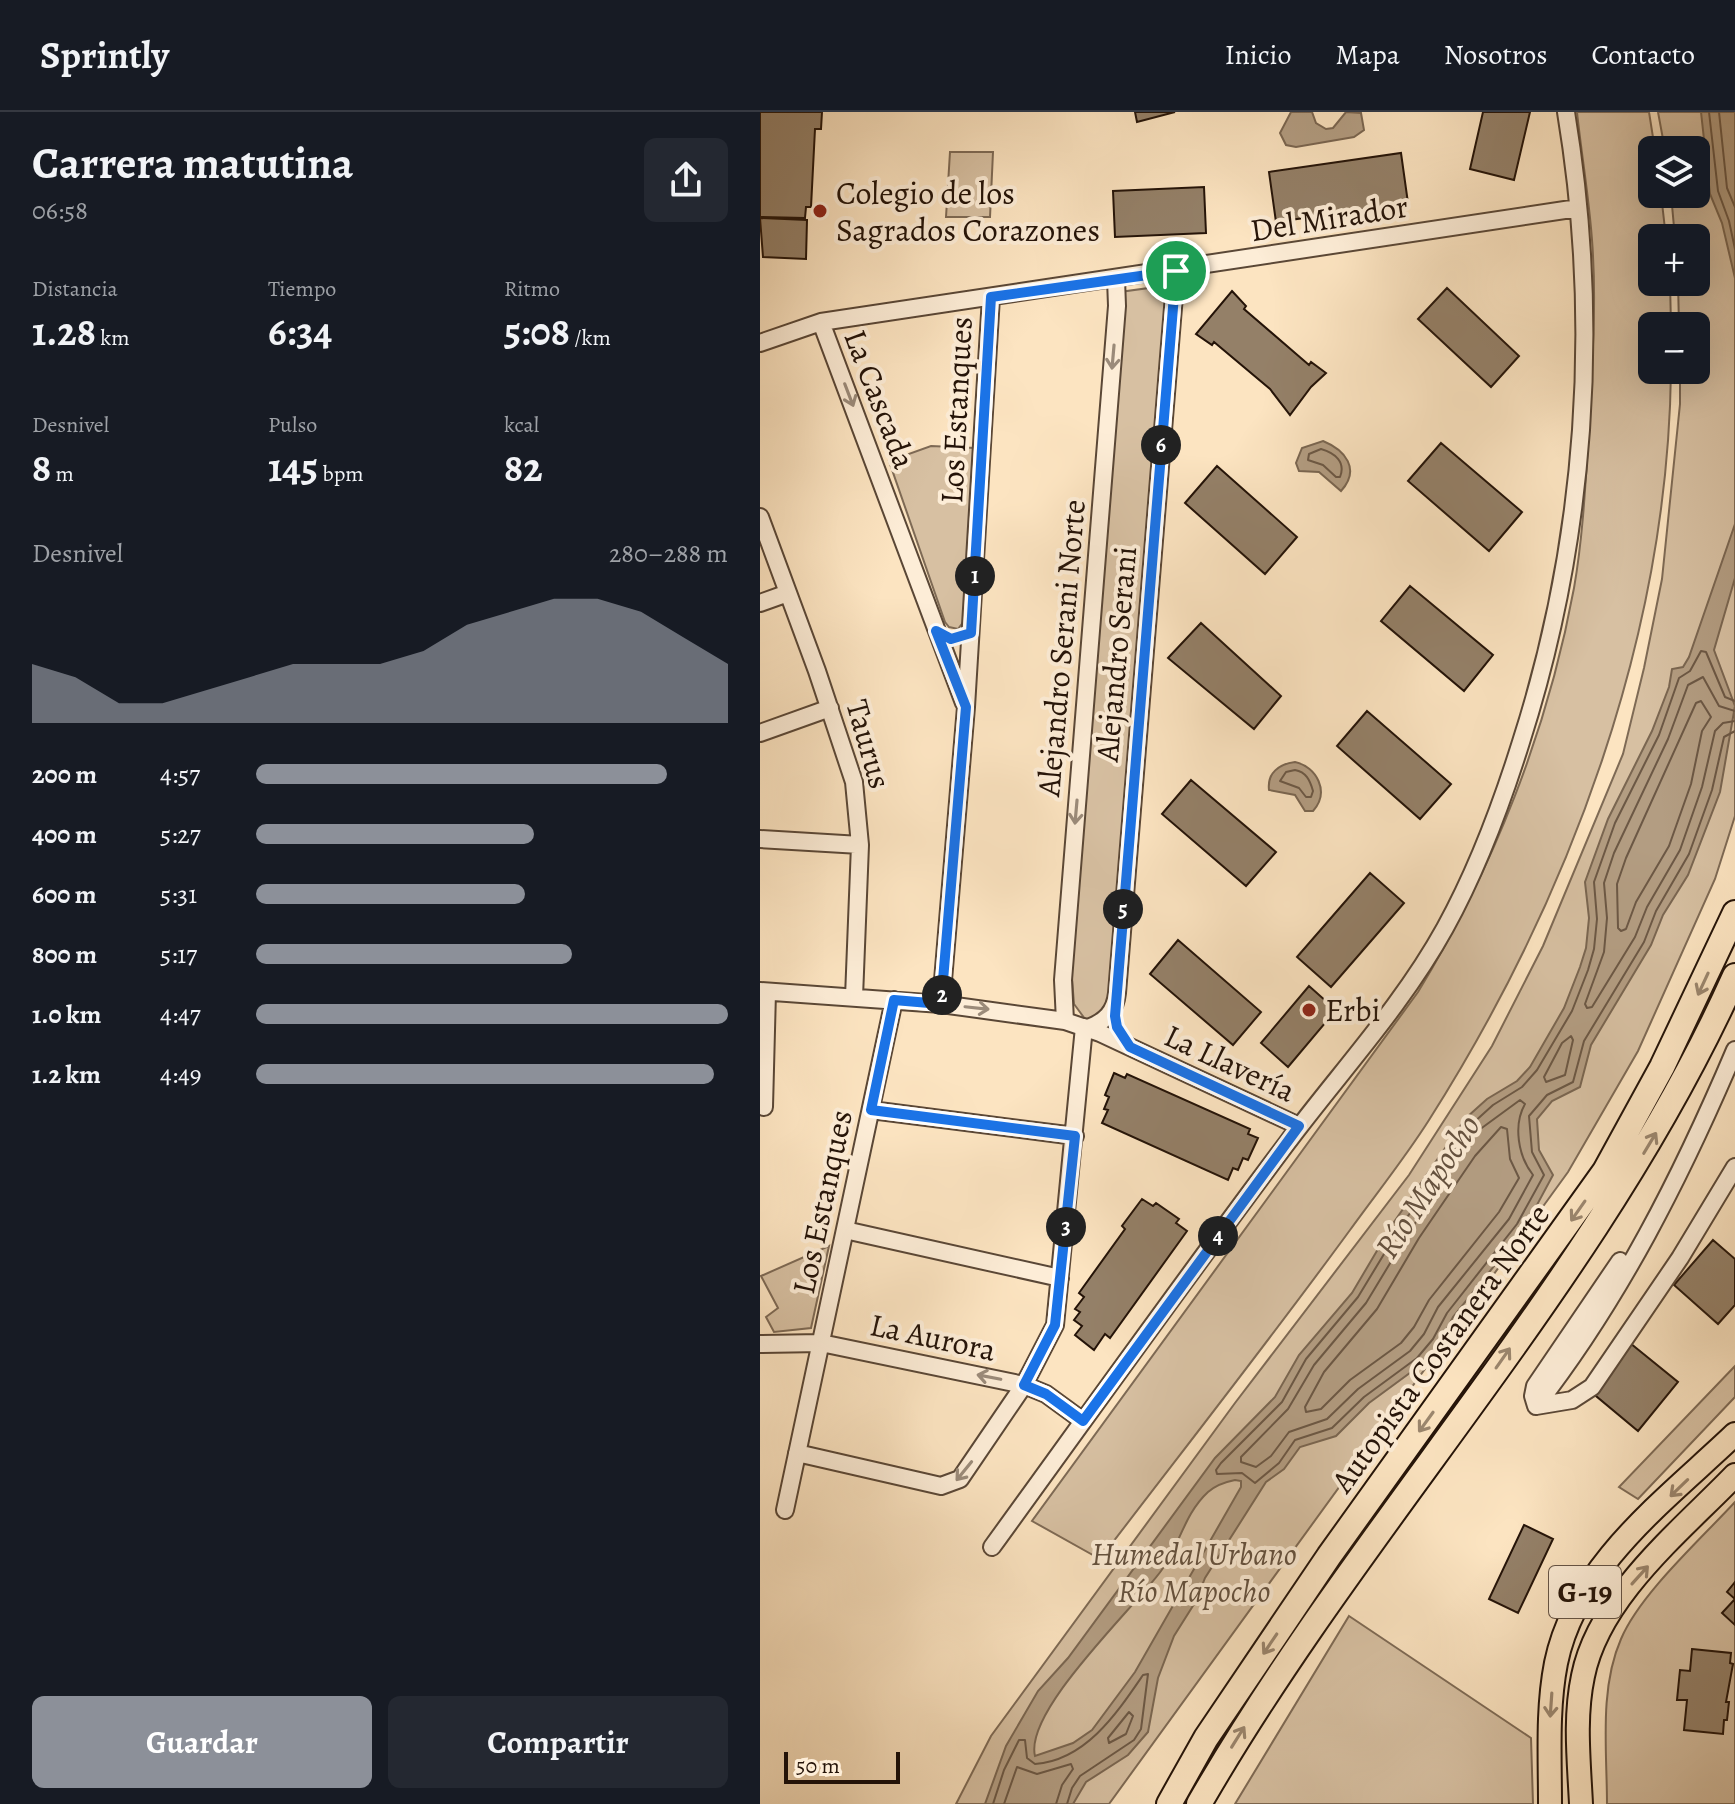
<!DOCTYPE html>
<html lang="es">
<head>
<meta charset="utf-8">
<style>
	:root { --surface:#171b24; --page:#242831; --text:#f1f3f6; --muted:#9ea1a6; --line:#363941; --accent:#8c9099 }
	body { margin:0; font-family:Alegreya,serif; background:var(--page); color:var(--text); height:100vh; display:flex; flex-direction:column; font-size:30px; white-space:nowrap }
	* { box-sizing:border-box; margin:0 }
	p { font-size:26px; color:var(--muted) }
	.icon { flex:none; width:44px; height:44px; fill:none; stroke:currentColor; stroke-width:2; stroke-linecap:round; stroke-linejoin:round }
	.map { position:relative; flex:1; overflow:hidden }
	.drawer { display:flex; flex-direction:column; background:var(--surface); width:760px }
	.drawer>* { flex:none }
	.tools { position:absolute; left:878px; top:24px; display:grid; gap:16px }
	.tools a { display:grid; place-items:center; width:72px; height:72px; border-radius:12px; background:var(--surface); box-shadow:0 8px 32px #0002; font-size:40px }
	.scale { position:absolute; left:24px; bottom:20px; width:116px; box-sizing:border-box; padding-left:8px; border:4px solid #241308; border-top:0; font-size:22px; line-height:28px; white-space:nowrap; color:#241308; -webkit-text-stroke:6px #fdedd7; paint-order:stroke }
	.pin { position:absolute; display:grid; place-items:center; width:68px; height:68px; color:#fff; margin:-34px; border:4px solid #fff; border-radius:50%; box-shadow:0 2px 8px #0007 }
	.km { position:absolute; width:40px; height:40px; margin:-20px; border-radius:50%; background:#222; color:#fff; font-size:22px; line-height:40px; text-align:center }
	.round { display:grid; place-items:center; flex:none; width:84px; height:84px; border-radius:12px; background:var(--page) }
	.overview { display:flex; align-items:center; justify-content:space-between; height:136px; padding:0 32px }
	h1 { font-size:44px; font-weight:700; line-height:60px }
	.metrics { display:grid; grid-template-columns:repeat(3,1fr); gap:12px; height:136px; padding:8px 32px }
	.metrics div { display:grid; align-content:center }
	.metrics b { font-size:40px; font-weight:700 }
	.metrics small { font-size:22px; font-weight:400 }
	.metrics p { font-size:22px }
	.chart { height:224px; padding:16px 32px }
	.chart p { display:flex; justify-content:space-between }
	.chart svg { width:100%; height:144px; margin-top:8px; fill:var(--accent); opacity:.7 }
	.action { display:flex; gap:16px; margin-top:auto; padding:16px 32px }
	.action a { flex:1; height:92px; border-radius:12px; background:var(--accent); color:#fff; font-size:32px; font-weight:700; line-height:92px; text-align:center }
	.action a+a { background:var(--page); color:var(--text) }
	ul { padding:0 32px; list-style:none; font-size:26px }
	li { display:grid; grid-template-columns:128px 96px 1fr; align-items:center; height:60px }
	li i { height:20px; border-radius:10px; background:var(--accent) }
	header { display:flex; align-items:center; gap:48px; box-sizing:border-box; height:112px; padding:0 40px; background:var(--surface); border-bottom:2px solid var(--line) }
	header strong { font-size:38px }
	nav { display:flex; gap:44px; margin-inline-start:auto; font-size:28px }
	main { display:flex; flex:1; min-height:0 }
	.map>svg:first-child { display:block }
</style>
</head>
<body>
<header>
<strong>Sprintly</strong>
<nav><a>Inicio</a><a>Mapa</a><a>Nosotros</a><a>Contacto</a></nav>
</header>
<main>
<section class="drawer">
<div class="overview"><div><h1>Carrera matutina</h1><p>06:58</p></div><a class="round"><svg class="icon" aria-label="share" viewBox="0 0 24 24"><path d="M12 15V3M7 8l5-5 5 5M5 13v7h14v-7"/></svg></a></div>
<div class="metrics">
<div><p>Distancia</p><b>1.28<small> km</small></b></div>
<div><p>Tiempo</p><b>6:34</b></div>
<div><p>Ritmo</p><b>5:08<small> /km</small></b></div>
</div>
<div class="metrics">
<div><p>Desnivel</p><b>8<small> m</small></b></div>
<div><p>Pulso</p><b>145<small> bpm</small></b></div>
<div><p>kcal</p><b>82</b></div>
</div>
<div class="chart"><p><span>Desnivel</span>280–288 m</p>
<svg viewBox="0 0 160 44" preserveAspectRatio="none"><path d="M0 44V26L10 30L20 38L30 38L40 34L50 30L60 26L70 26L80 26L90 22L100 14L110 10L120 6L130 6L140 10L150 18L160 26V44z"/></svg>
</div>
<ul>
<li><b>200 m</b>4:57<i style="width:87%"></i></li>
<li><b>400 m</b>5:27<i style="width:59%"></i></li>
<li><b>600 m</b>5:31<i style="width:57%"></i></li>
<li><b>800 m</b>5:17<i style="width:67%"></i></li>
<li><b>1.0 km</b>4:47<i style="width:100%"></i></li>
<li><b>1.2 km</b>4:49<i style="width:97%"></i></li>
</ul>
<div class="action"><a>Guardar</a><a>Compartir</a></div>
</section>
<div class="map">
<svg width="975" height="1692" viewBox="0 0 975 1692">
	<rect width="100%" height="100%" fill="#fce4c1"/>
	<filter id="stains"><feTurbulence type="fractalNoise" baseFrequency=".0025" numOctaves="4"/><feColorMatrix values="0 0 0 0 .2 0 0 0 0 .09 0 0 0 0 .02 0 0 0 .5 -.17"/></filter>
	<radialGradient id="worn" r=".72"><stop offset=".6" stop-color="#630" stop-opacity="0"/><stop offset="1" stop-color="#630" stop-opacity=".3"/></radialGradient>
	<path fill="#d7c0a2" stroke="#7e6a55" stroke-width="2" d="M 817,0 L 889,0 L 895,38 L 892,38 L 892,82 L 901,82 L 906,126 L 892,126 L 892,170 L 910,170 L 911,214 L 892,214 L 892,258 L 911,258 C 908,523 810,786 669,1008 C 645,1046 616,1082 590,1118 C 509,1229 424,1337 340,1447 L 272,1409 L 658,880 C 733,757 788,618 814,476 C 824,419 826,359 830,301 C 832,249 836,197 833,144 C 831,96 822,48 817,0 Z
		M 898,0 L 975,0 L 975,704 L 955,767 L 878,939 L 808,1060 L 349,1692 L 196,1692 L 231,1624 L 475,1291 L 649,1063 L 732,934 L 783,834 L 863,642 L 884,556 L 902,467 L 920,292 L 920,258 L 936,258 L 936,214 L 919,214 L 918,170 L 936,170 L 936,126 L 915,126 L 911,82 L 936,82 L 936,38 L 905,38 Z
		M 190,40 L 233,40 L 230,105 L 186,105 Z
		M 411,173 L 348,899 L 338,910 L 325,907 L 314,892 L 310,841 L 360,180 Z
		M 171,334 L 215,336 L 204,509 L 198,517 L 189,515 L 185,510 L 129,349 Z
		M 69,1134 L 51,1216 L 14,1220 L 6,1205 L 18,1196 L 1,1164 Z
		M 975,1254 L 975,1285 L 878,1387 L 859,1375 Z
		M 975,1390 L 975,1692 L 847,1692 C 847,1639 839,1577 861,1527 C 880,1482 941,1427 975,1390 Z
		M 589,1504 L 771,1626 L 773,1692 L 475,1692 Z"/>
	<path fill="#b39d82" stroke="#7a6651" stroke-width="2" fill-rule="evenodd" d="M 531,0 L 552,0 L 556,11 L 566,17 L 573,16 L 586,0 L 601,1 L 604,18 L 594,25 L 536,35 L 526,33 L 520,21 Z
		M 941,0 L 975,0 L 975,166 L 962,111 L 950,82 Z
		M 563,329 C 585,338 601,357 581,379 L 559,360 L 539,359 L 536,351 L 542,336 Z
		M 975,412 L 975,466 L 954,538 L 975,594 L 960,680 L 928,763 L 903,803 L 891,833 L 831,933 L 820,975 L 792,989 L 777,1007 L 779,1038 L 793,1063 L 764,1117 L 693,1205 L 679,1232 L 662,1252 L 609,1291 L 576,1324 L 540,1335 L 524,1357 L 506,1370 L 445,1466 L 436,1489 L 414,1524 L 398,1566 L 388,1620 L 368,1643 L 326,1670 L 313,1692 L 225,1692 L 246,1634 L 278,1579 L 308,1546 L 455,1346 L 515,1285 L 539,1243 L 592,1181 L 634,1110 L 706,1006 L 727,987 L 757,969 L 770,955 L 804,896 L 820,855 L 826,836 L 829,806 L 825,770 L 848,707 L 892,619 L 909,575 L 912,557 L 923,555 L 929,545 ZM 475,1368 L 481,1369 L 481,1375 L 375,1560 L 332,1618 L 313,1631 L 275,1644 C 264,1599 374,1496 401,1459 C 419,1435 424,1402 448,1380 C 456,1373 465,1370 475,1368 Z
		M 535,650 C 557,655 570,680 553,699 L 545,699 L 535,683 L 509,678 C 507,661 519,652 535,650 Z"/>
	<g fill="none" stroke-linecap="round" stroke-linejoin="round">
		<path stroke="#6c5845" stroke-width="2" d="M 949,0 L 958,79 L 969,109 L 975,137
			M 959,0 L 967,76 L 975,95
			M 561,337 C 575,341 586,350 580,365 L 576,365 L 563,353 L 548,348 L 549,342 Z
			M 941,589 L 951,605 L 942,619 L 931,672 L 909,734 L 876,790 L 866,817 L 861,819 L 858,816 L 857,772 L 866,746 L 936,591 Z
			M 975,589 L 965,585 L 946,540 L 941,539 L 930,559 L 919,566 L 899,623 L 855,711 L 834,770 L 837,807 L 834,837 L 828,858 L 812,899 L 777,958 L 762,975 L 733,993 L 712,1012 L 641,1114 L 598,1185 L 546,1247 L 522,1290 L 461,1351 L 456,1358 L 457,1362 L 482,1361 L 495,1371 L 519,1351 L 535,1328 L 572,1316 L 604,1285 L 657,1246 L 673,1227 L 687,1201 L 757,1112 L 784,1063 L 772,1040 L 769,1004 L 787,983 L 813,970 L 824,929 L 884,830 L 896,799 L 929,742 L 952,678 L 964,625 L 975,619
			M 975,599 L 959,594 L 943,565 L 928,573 L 908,627 L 854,741 L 844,771 L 847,806 L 844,840 L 825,892 L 827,896 L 832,895 L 875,825 L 887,795 L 920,738 L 942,675 L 955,619 L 963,611 L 975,609
			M 535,658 C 546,660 550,668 553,679 L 551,685 L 546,685 L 539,676 L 520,669 L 526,660 Z
			M 811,924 L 813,928 L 805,963 L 786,970 L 784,965 L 802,931 Z
			M 760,988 L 765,992 C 753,1013 758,1044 773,1063 L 749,1107 L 678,1195 L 664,1222 L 650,1239 L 598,1277 L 567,1307 L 529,1320 L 511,1344 L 496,1355 L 481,1350 L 481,1345 L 528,1297 L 554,1253 L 606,1191 L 649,1120 L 719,1018 Z
			M 741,1015 L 747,1017 L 750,1047 L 759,1066 L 739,1100 L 669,1188 L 654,1215 L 641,1231 L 590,1268 L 561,1297 L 546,1300 L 545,1295 L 564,1260 L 617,1197 L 659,1126 L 715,1044 Z
			M 369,1600 L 373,1604 L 366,1622 L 349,1631 L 348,1626 Z
			M 233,1692 L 244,1658 L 259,1628 L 265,1628 L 267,1646 L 275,1652 C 326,1648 357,1601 383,1563 L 388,1562 L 381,1617 L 374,1628 L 320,1664 L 312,1676 L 307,1692
			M 244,1692 L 257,1655 L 277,1662 L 311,1652 L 313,1657 L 302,1673 L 296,1692"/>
	</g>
	<path fill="#948068" stroke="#241308" stroke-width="2" d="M 0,0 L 62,0 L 61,17 L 55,17 L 51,95 L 46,95 L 45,106 L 0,105 Z
		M 375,0 L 415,0 L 377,10 Z
		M 723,0 L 770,0 L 754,68 L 710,57 Z
		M 641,41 L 648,91 L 516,110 L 509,60 Z
		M 444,75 L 446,121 L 355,125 L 353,79 Z
		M 0,106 L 47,108 L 46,147 L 3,145 Z
		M 687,176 L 759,244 L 731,275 L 658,207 Z
		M 472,179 L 486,194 L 484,197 L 549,253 L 551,250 L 566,261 L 551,275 L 530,303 L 510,277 L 454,230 L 452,233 L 436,222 Z
		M 681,331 L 762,400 L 729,439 L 648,369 Z
		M 457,354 L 537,425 L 505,462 L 425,391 Z
		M 650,474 L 733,543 L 704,579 L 621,509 Z
		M 441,511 L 521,584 L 494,617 L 408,546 Z
		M 607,599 L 691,672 L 660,707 L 577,634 Z
		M 431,668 L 516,740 L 486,774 L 402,702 Z
		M 610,761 L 644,791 L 571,875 L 537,845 Z
		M 418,828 L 501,900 L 473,933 L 390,862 Z
		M 549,874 L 576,898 L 528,955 L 501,931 Z
		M 354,961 L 365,966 L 367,962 L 490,1017 L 488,1022 L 498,1026 L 488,1048 L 483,1046 L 478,1058 L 473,1056 L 468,1068 L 342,1011 L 348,998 L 344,997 L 349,985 L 345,983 Z
		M 382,1087 L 393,1094 L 396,1091 L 419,1107 L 416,1111 L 427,1119 L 350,1226 L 345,1222 L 334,1238 L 315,1223 L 322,1214 L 314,1208 L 320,1200 L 315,1197 L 324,1185 L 319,1181 L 365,1117 L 362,1114 Z
		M 953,1128 L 975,1147 L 975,1193 L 958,1212 L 914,1173 Z
		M 870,1231 L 918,1270 L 878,1319 L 830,1279 Z
		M 764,1413 L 793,1427 L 758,1501 L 729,1487 Z
		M 975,1470 L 975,1513 L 962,1501 L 975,1487 L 967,1480 Z
		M 932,1537 L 971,1541 L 970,1551 L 973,1552 L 966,1590 L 969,1590 L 967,1608 L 964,1608 L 963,1622 L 924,1618 L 927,1588 L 917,1588 L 920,1558 L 930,1559 Z"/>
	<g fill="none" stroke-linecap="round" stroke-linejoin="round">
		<g stroke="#5a4736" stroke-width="20">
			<path id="minor" d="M 61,210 L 204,591
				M 0,231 L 61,210 L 818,96
				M 0,405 L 57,559 L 94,670 L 100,733 L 94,885
				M 0,491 L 28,481
				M 0,621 L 70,596
				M 0,727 L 100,733
				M 0,879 L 181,892 L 305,909 L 340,921 L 539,1014
				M 181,892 L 206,595 L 231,185
				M 305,909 L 303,868 L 357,194 L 356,167
				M 328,916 C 345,910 355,900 357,881 L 416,159
				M 4,995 L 7,880
				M 111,998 L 315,1024
				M 85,1118 L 300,1166
				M 0,1232 L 61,1231 L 264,1273 L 286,1282 L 323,1309
				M 776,1294 C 860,1186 922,1063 975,938
				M 776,1294 L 812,1288 L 832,1275 L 920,1146 L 975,1055
				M 776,1294 L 773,1284 L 775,1274 L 860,1149
				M 37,1341 L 181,1374 L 200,1367 L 264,1273 L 295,1213 L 324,915
				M 25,1398 L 134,888
				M 232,1435 C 330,1300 427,1164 527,1031 C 580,960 642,894 685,816 C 717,758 741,694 761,630 C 826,427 841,211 806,0"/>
		</g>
		<g stroke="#241308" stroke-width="26">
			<path id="major" d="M 790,1692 C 790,1645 787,1597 796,1551 C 816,1453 907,1387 975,1322
				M 821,1692 C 819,1650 814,1606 823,1564 C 839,1484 921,1419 975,1363"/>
		</g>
		<g stroke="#241308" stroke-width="28">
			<path id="highway" d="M 409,1692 L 446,1626 L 569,1444 L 845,1059 L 902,955 L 975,801
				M 439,1692 C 603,1407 840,1166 975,864"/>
		</g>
		<use href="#minor" stroke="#fdedd7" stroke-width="16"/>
		<use href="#major" stroke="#fce4c1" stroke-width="22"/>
		<use href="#highway" stroke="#fce4c1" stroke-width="24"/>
	</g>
	<defs><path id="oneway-shaft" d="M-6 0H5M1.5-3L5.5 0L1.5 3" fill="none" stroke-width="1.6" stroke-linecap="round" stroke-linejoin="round" transform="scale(2)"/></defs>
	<g stroke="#9b8b7a">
		<use href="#oneway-shaft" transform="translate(353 245) rotate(95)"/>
		<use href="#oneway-shaft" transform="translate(89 283) rotate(69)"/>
		<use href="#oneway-shaft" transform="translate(316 700) rotate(95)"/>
		<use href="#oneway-shaft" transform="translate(217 896) rotate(6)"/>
		<use href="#oneway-shaft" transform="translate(229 1265) rotate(-169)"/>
		<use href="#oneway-shaft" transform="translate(204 1359) rotate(129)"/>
	</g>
	<g stroke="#9b866e">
		<use href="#oneway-shaft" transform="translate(943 872) rotate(115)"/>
		<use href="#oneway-shaft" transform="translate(890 1031) rotate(-59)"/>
		<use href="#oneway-shaft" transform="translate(818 1099) rotate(125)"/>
		<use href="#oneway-shaft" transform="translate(743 1246) rotate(-55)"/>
		<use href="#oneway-shaft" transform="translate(666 1310) rotate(126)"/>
		<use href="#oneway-shaft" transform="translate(919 1376) rotate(136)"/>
		<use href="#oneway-shaft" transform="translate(880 1463) rotate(-48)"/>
		<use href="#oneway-shaft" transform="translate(510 1532) rotate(124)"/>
		<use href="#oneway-shaft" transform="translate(791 1593) rotate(94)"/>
		<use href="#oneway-shaft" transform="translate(478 1625) rotate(-58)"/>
	</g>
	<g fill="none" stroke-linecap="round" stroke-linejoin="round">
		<g stroke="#fff" stroke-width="16">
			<path id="route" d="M 416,159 L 355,904 L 357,915 L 370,935 L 539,1014 L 323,1309 L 286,1282 L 264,1273 L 295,1213 L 315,1024 L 111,998 L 134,888 L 181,892 L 206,595 L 176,519 L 191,527 L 211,521 L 231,185 Z"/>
		</g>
		<use href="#route" stroke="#1a73e8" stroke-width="10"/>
	</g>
	<g fill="#8f2418" stroke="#fdedd7" stroke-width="3">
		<circle cx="60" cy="99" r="8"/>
		<circle cx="549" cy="898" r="8"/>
	</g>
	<g text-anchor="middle" stroke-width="8" stroke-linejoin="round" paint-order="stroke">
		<rect fill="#fdedd7" stroke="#655446" stroke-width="2" x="789" y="1454" width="72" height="52" rx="6"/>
		<g font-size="30" font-weight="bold" fill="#241308">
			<text x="825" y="1490">G-19</text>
		</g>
		<g font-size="32" fill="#241308" stroke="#fdedd7" text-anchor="start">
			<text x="76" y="92">Colegio de los<tspan x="76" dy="37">Sagrados Corazones</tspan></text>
			<text x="565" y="909">Erbi</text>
		</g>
		<g font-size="32" fill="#241308" stroke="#fdedd7">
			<text transform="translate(569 106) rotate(-9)" y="11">Del Mirador</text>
			<text transform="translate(120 287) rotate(69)" y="11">La Cascada</text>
			<text transform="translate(196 298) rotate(-87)" y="11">Los Estanques</text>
			<text transform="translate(301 536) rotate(-85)" y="11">Alejandro Serani Norte</text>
			<text transform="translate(356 542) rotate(-85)" y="11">Alejandro Serani</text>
			<text transform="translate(109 632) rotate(74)" y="11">Taurus</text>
			<text transform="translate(470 951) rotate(25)" y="11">La Llavería</text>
			<text transform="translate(62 1090) rotate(-78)" y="11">Los Estanques</text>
			<text transform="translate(173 1225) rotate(12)" y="11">La Aurora</text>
			<text transform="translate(680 1236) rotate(-54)" y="11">Autopista Costanera Norte</text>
		</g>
		<g font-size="32" font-style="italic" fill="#63503e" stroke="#fdedd7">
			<text x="434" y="1453">Humedal Urbano<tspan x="434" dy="37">Río Mapocho</tspan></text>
		</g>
		<g font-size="34" font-style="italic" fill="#64513f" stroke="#fdedd7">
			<text transform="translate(667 1074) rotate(-57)" y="12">Río Mapocho</text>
		</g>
	</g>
	<rect width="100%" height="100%" filter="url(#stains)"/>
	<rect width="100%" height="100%" fill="url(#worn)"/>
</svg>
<div class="tools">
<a><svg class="icon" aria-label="layers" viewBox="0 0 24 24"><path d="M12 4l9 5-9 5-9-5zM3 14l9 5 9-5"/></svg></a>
<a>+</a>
<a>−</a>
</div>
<div class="scale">50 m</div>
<div class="pin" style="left:416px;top:159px;background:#1e9e55"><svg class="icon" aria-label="arrive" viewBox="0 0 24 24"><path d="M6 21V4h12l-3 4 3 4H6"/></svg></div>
<b class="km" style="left:215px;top:464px">1</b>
<b class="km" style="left:182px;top:883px">2</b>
<b class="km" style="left:306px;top:1115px">3</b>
<b class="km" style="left:458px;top:1124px">4</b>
<b class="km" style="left:363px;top:797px">5</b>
<b class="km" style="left:401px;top:333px">6</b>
</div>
</main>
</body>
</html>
